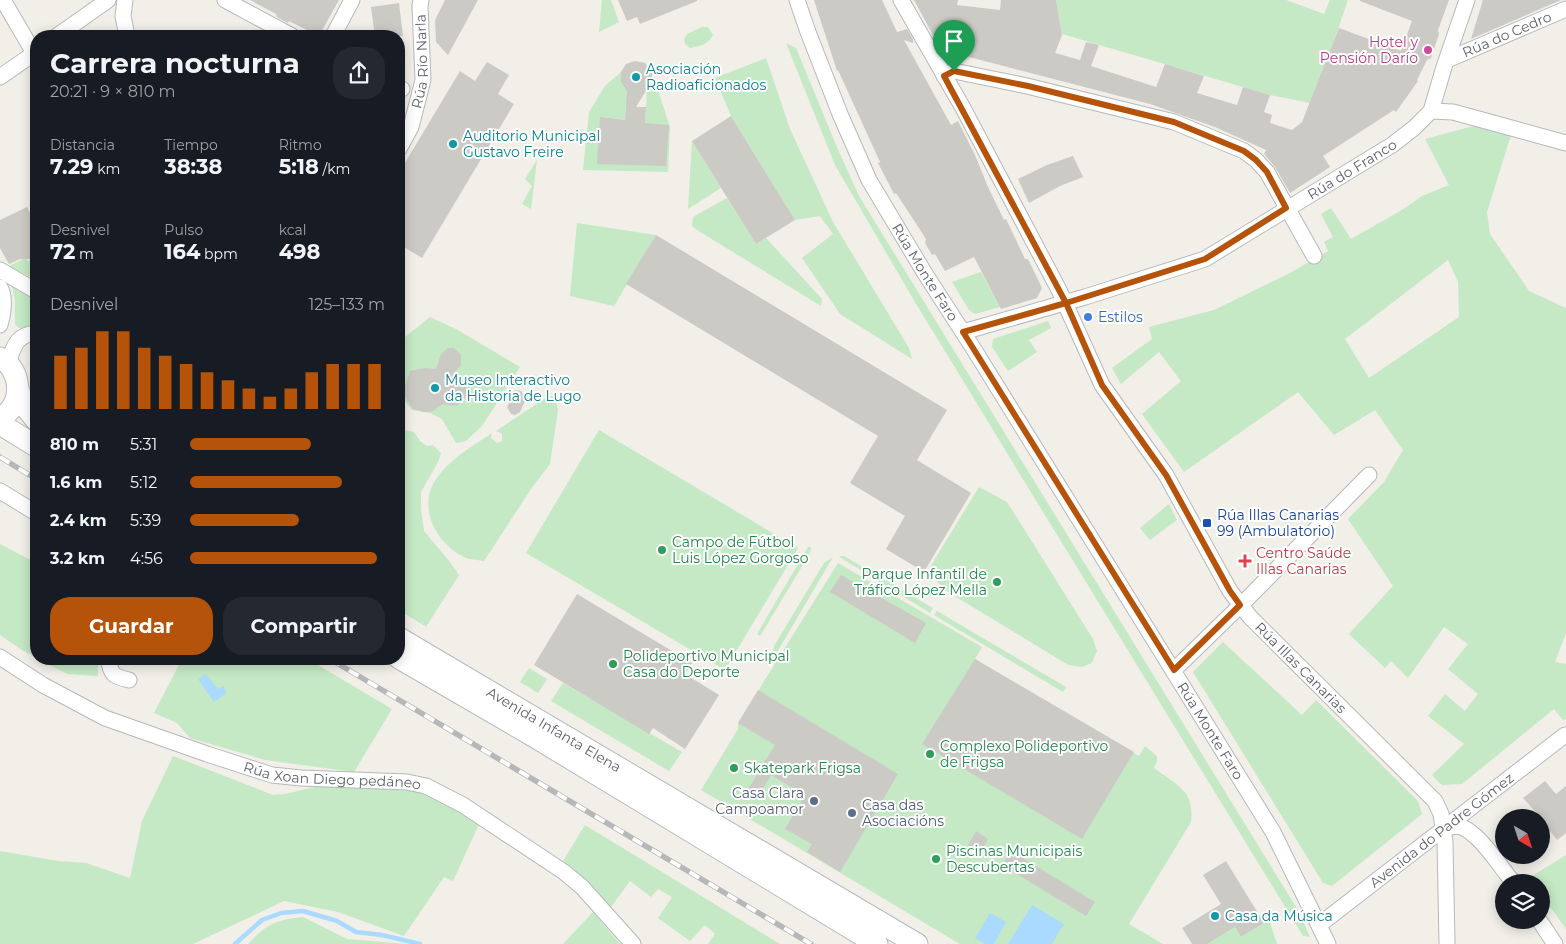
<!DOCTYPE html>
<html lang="es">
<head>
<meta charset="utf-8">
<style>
	:root { --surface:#171b24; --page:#242831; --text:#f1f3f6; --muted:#9ea1a6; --accent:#b45309 }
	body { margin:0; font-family:Montserrat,sans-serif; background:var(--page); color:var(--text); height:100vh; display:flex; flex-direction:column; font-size:19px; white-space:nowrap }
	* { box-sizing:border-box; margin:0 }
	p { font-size:16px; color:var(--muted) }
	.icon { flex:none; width:28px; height:28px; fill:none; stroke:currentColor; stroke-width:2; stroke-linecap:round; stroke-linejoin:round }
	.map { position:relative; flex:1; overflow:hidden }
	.panel { position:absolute; left:30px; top:30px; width:375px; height:635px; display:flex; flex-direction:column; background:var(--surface); border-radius:20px; box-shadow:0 2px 12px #0003 }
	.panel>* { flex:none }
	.needle { width:32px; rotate:141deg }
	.fabs { position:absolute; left:1495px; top:809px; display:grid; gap:10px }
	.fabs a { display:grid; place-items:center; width:55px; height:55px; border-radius:50%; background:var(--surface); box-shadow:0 2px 12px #0003; font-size:25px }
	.pin { position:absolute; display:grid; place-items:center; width:42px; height:42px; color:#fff; margin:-51px -21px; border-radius:50% 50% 50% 0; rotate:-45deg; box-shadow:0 0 5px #0007 }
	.pin .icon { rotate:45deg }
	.round { display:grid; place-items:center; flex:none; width:52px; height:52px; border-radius:20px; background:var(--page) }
	.overview { display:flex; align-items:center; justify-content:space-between; height:85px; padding:0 20px }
	h1 { font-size:28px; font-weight:700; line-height:38px }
	.metrics { display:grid; grid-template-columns:repeat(3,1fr); gap:8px; height:85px; padding:5px 20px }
	.metrics div { display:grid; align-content:center }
	.metrics b { font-size:21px; font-weight:700 }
	.metrics small { font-size:14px; font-weight:400 }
	.metrics p { font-size:14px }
	.chart { height:140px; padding:10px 20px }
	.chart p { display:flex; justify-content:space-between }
	.chart svg { width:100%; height:90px; margin-top:5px; stroke:var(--accent); stroke-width:6 }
	.action { display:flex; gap:10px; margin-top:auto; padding:10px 20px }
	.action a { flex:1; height:58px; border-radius:20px; background:var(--accent); color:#fff; font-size:20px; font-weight:700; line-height:58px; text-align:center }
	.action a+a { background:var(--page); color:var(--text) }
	ul { padding:0 20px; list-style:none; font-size:16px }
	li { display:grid; grid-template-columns:80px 60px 1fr; align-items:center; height:38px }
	li i { height:12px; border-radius:6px; background:var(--accent) }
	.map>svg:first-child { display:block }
</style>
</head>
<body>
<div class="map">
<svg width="1566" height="944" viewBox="0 0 1566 944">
	<rect width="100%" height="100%" fill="#f1efe8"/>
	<path fill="#c5e8c5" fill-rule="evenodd" d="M 602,0 L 611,0 L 619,22 L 599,32 Z
		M 1056,0 L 1286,0 L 1324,14 L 1330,0 L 1348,0 L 1326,64 L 1310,103 L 1270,95 L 1062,34 Z
		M 702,27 L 708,27 L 713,35 C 709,44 700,46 690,48 L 685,44 L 684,39 L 687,34 Z
		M 786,43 L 796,48 L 836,145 L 859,196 L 1299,912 L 1310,937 L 1303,936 L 1021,476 L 915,302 L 835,165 Z
		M 766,58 L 790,129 L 833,222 L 909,348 L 912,359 L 840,314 L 802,258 L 833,234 L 820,216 L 795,220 L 731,116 L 715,78 Z
		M 621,72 C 621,82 622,89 632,92 L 632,107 L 626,106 L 625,120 L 601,117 L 645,123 L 647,90 L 657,87 L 670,127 L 668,172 L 583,170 L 589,112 L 605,86 Z
		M 1481,124 L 1511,135 L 1487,212 L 1490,234 L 1529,291 L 1566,308 L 1566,633 L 1555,662 L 1566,664 L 1566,719 L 1563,720 L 1554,709 L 1462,784 L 1442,785 L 1432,775 L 1464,744 L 1428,716 L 1445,694 L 1465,711 L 1478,694 L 1448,669 L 1468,644 L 1444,627 L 1408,678 L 1391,661 L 1385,668 L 1349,634 L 1393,586 L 1348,519 L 1384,482 L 1403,450 L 1375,410 L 1334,435 L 1298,392 L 1184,472 L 1142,414 L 1181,381 L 1159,352 L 1121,384 L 1112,368 L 1152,339 L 1149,327 L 1214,310 L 1290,273 L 1328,251 L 1324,242 L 1333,237 L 1321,214 L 1331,208 L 1351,239 L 1402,210 L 1422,196 L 1449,185 L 1425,139 ZM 1448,260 L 1458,282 L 1459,317 L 1369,378 L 1345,339 Z
		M 692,141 L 721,188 L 688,209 Z
		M 537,160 L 531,209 L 522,204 L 532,186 L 525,179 Z
		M 727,198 L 756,244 L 766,238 L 822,299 L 821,306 L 697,230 L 692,226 L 693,217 Z
		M 577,223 L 656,235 L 614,306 L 570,296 Z
		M 36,253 L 36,280 L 9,266 L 25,258 L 28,261 L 32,259 L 34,254 Z
		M 981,272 L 1000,307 L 975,314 L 969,310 L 952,282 Z
		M 11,283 L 36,298 L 36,327 L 19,328 L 15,324 L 15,300 Z
		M 430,317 L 456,329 L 520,367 L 482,426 L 466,441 L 456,443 L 442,419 L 430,413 L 412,410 L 403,399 L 399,403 L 399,342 Z
		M 1048,321 L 1051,328 L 1029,340 L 1037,352 L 1008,371 L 992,347 L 993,339 Z
		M 555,395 L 558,410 L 550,464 L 531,489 L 484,561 C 480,560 474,560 469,559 C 438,548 416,508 436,479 C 451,458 471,447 492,433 L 491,438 L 497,443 L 502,441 L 502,434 L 496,431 L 544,399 Z
		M 399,429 L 414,432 L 420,441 L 427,446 L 433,445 L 441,453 L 438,462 L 421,492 L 421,509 L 424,531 L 450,562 L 459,575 L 426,627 L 399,610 Z
		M 599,430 L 798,548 L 725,670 L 526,553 Z
		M 979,487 L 1007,502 L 1093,639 L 1097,651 L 1092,663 L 1082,667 L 1068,665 L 948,592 L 927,572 Z
		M 1169,504 L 1177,520 L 1150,540 L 1140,528 Z
		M 0,544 L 36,563 L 36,658 L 22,650 L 0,635 Z
		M 808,547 L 811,547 L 810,553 L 760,636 L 757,634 Z
		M 839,556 L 844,556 L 933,608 L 930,613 L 841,558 Z
		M 833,557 L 776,654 L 773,652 L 774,646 L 824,563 Z
		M 838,563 L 982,647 L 975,659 L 1139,756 L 1145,746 L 1157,756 L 1157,761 L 1154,768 C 1176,785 1195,790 1191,822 L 1129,924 L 1163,944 L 960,944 L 701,790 L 738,729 L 738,723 Z
		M 937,611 L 1066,687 L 1063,692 L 934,615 Z
		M 1223,642 L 1302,715 L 1316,700 L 1418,801 L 1422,814 L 1332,886 L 1323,883 L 1193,672 Z
		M 38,659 L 98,659 L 98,676 L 67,674 Z
		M 182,659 L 308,659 L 392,709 L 354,772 L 265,760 L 190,738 L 177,723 L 154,713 Z
		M 529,668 L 547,679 L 538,693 L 520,682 Z
		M 563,683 L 682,752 L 669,771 L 551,701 Z
		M 173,756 L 273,795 L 285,794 L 323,785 L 414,791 L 445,802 L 479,824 L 453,881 L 444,877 L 404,936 L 338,912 L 284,901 L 193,944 L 0,944 L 0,851 L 58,861 L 86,863 L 130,878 L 142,821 Z
		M 585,825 L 780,944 L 708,944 L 715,934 L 705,925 L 690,941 L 658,918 L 672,897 L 658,889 L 651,897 L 630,881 L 611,907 L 563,861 Z
		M 1566,855 L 1566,929 L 1541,894 L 1541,882 L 1533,882 L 1529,878 Z
		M 593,912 L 620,944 L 563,944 Z
		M 303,917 L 347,939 L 407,944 L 248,944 C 267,924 275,920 303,917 Z
		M 1269,920 L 1277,944 L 1207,944 L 1235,927 L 1241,937 Z"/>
	<path fill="#aadaff" d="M 206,674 L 218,689 L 223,686 L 227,693 L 214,702 L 198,679 Z
		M 1032,905 L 1064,924 L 1052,944 L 1008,944 Z
		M 990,913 L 1006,922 L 994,944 L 985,944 L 975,938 Z"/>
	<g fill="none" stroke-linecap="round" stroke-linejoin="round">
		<path stroke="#aadaff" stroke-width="4.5" d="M 235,944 L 262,920 L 281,913 L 303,911 L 337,921 L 356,932 L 382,935 L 420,944"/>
	</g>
	<path fill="#cccac5" d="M 250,0 L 339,0 L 319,36 L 289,21 L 288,23 L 277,17 L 276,14 Z
		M 445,0 L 478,0 L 448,55 L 436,42 L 435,20 Z
		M 618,0 L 697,0 L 697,1 L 640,24 L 637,17 L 627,21 Z
		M 814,0 L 882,0 L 897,32 L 907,29 L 913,39 L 913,43 L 904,40 L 951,125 L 958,121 L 975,155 L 988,187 L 1004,220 L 1006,219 L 1025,259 L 1028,259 L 1042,288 L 1037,298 L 1001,309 L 974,257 L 945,271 L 935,254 L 932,255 L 925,243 L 926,239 L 896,193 L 894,194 L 878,163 L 880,162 L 838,70 L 837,71 Z
		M 914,0 L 958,0 L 957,5 L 1000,10 L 1001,0 L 1056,0 L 1062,35 L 1055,53 L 1080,60 L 1086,42 L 1099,45 L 1091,66 L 1156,87 L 1165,64 L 1204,76 L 1197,93 L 1237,105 L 1243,87 L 1270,95 L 1264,112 L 1272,115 L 1270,123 L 1292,130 L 1302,122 L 1339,28 L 1401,51 L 1412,21 L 1360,1 L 1360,0 L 1449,0 L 1438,30 L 1439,34 L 1431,58 L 1427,60 L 1417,80 L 1418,81 L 1396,112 L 1394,110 L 1323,156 L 1330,167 L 1290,193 L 1275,167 L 1264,154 L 1266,150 L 1215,127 L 1150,104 L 942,50 L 964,26 L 934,37 Z
		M 1483,0 L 1561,0 L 1471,39 Z
		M 399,3 L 403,36 L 375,36 L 371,7 Z
		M 635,61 L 645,63 L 652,71 L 652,81 L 636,107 L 646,107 L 645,123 L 669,125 L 666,166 L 597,164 L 600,117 L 625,120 L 627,91 L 621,82 L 621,72 L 626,64 Z
		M 487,62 L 509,75 L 498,94 L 514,104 L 422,258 L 399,244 L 399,173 L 460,71 L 475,81 Z
		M 731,116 L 795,220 L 756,244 L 692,141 Z
		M 1073,156 L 1083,177 L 1060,186 L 1029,203 L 1018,179 L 1047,165 Z
		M 27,207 L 36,224 L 36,251 L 33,253 L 33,259 L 20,259 L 9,264 L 0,248 L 0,220 Z
		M 656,235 L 947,410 L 917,460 L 971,493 L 924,572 L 886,549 L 905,516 L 850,483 L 878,436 L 626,284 Z
		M 448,348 L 454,348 L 461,355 L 461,365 L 453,374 L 463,380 L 466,385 L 466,396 L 458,405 L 453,406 L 443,404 L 431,412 L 424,412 L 413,409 L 407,400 L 404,393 L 405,386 L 410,371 L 425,368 L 436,369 L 441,354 Z
		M 516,390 L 521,391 L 526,399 L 520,412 L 515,415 L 511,414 L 507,407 L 509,403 L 509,395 L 512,392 Z
		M 841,575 L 926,623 L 915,643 L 830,592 Z
		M 577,594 L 692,663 L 685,674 L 719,695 L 685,749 L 653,728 L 649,734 L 534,665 Z
		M 975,659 L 1134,752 L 1082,839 L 922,744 Z
		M 758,690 L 898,774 L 840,872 L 807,852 L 812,844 L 785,829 L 805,795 L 771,775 L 756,800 L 746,793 L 775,745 L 738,723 Z
		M 1545,781 L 1556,794 L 1566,786 L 1566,833 L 1557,840 L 1546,826 L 1541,830 L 1541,818 L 1523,798 Z
		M 976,831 L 988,839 L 980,853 L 968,845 Z
		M 1011,851 L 1095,902 L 1086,916 L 1002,865 Z
		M 1226,861 L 1264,923 L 1241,937 L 1235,927 L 1207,944 L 1192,944 L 1182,928 L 1221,904 L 1203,875 Z"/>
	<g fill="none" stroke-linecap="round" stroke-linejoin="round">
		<g stroke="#b5b8bc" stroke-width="17">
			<g id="street">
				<path d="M 3,0 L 34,53"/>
				<path d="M 125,0 L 123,16 L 127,36"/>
				<path d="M 225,0 L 292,36"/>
				<path id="s1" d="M 797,0 L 808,32 L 840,114 L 869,180 L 924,272 L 975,351 L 1273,832 L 1328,944"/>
				<path id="s2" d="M 901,0 L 963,108 L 1059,290 L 1102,385 L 1166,475 L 1230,591 L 1250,617 L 1435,801 L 1441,814 L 1445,842 L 1447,944"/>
				<path d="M 57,36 L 108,0"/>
				<path d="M 333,36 L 352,0"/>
				<path id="s3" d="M 1447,60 L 1566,9"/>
				<path d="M 944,76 L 954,71 L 1027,86 L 1174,122 L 1244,151 L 1256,160 L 1267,172 L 1314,256"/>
				<path d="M 0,77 L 36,52"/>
				<path d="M 399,90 L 402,89"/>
				<path d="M 1431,111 L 1453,112 L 1566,143"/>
				<path id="s4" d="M 399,149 L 411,127 L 423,80 L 420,6 L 421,0"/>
				<path d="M 0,270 L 36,291"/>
				<path d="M 0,287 C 6,299 3,313 0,325"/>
				<path id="s5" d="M 963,332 L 1085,297 L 1205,259 L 1392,145 L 1414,128 L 1431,111 L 1444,67 L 1467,0"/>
				<path d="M 8,363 C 14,346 16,335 36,333"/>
				<path d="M 0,491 L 36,513"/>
				<path id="s6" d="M 0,657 L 43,685 L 105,718 L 207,754 L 272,775 L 301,778 L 407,782 L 426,786 L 463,805 L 564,872 L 582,887 L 633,944"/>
				<path d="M 108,659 C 112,675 112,676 129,680"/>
				<path d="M 1174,670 L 1250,596 L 1369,475"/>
				<path d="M 1443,829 C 1448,828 1454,826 1458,826 C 1477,829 1501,868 1513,882"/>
				<path d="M 1539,920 L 1555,944"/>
				<path id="s7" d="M 1319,925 L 1565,735"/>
			</g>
		</g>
		<g stroke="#b6babf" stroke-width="23">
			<g id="secondary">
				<path d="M 0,358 C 23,370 24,406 0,418"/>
				<path d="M 18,389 L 24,405 L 36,420"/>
				<path d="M 0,424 L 36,446"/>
				<path id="s8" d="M 399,638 L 917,944"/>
				<path d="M 399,658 L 535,737 L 877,944"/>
			</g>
		</g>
		<use href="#street" stroke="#fff" stroke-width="15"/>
		<use href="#secondary" stroke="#fff" stroke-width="21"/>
		<g stroke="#b6b7b8" stroke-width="5.5">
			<path id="rail" d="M 0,457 L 36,479
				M 330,659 L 811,944"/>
		</g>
		<use href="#rail" stroke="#fff" stroke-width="4" stroke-dasharray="11" stroke-linecap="butt"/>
	</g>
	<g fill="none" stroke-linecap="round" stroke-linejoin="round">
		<g stroke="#fff" stroke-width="10">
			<path id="route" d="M 954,71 L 944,76 L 1066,303 L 963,332 L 1174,670 L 1240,605 L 1230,591 L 1166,475 L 1102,385 L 1066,303 L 1205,259 L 1286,208 L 1267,172 L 1256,160 L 1244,151 L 1174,122 L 1028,86 L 954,71"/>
		</g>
		<use href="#route" stroke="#b45309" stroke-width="6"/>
	</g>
	<circle fill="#d1479c" stroke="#fff" stroke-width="2" cx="1428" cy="50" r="5"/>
	<g fill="#0f9aa8" stroke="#fff" stroke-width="2">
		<circle cx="636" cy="77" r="5"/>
		<circle cx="453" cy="144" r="5"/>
		<circle cx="435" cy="388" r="5"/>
		<circle cx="1215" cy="916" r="5"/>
	</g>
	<circle fill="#3f7fe0" stroke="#fff" stroke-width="2" cx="1088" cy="317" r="5"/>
	<rect fill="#1a4fb4" stroke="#fff" stroke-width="2" x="1202" y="518" width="10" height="10" rx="2.5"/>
	<g fill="#2e9e5b" stroke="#fff" stroke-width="2">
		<circle cx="662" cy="550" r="5"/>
		<circle cx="997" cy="582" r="5"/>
		<circle cx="613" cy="664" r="5"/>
		<circle cx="930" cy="754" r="5"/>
		<circle cx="734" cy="768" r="5"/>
		<circle cx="936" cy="859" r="5"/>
	</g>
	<path fill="#e0444e" stroke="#fff" stroke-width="2" d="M1242.5 553.5h5v5h5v5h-5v5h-5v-5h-5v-5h5z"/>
	<g fill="#5c6f8a" stroke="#fff" stroke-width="2">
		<circle cx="814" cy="801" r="5"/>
		<circle cx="852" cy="813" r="5"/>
	</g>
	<g text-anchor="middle" stroke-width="4" stroke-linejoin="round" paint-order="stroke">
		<g font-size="14" fill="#5f6368" stroke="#fff">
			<text dy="5" stroke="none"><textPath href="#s3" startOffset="65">Rúa do Cedro</textPath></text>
			<text dy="5" stroke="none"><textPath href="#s4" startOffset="92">Rúa Río Narla</textPath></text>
			<text dy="5" stroke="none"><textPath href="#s5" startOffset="425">Rúa do Franco</textPath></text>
			<text dy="5" stroke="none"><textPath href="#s1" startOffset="302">Rúa Monte Faro</textPath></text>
			<text dy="5" stroke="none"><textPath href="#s2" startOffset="782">Rúa Illas Canarias</textPath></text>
			<text dy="5" stroke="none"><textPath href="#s8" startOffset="180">Avenida Infanta Elena</textPath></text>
			<text dy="5" stroke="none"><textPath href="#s1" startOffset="842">Rúa Monte Faro</textPath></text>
			<text dy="5" stroke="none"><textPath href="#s6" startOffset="358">Rúa Xoan Diego pedáneo</textPath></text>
			<text dy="5" stroke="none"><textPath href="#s7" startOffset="155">Avenida do Padre Gómez</textPath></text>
		</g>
		<g font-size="14" fill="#b23c85" stroke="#fff" text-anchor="end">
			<text x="1418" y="47">Hotel y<tspan x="1418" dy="16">Pensión Darío</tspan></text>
		</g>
		<g font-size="14" fill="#0d838f" stroke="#fff" text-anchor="start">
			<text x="646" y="74">Asociación<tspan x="646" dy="16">Radioaficionados</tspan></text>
			<text x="463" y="141">Auditorio Municipal<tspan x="463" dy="16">Gustavo Freire</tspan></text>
			<text x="445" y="385">Museo Interactivo<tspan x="445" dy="16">da Historia de Lugo</tspan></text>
			<text x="1225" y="921">Casa da Música</text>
		</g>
		<g font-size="14" fill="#366cbe" stroke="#fff" text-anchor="start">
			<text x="1098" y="322">Estilos</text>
		</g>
		<g font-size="14" fill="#164399" stroke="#fff" text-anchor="start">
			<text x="1217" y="520">Rúa Illas Canarias<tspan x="1217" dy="16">99 (Ambulatorio)</tspan></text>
		</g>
		<g font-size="14" fill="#27864d" stroke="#fff" text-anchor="start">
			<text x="672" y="547">Campo de Fútbol<tspan x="672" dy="16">Luis López Gorgoso</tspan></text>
			<text x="987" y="579" text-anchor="end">Parque Infantil de<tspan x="987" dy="16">Tráfico López Mella</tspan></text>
			<text x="623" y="661">Polideportivo Municipal<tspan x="623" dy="16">Casa do Deporte</tspan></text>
			<text x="940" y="751">Complexo Polideportivo<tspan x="940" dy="16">de Frigsa</tspan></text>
			<text x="744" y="773">Skatepark Frigsa</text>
			<text x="946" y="856">Piscinas Municipais<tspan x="946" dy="16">Descubertas</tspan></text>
		</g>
		<g font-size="14" fill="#be3a42" stroke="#fff" text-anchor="start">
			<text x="1256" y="558">Centro Saúde<tspan x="1256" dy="16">Illas Canarias</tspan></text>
		</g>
		<g font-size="14" fill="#4e5e75" stroke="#fff" text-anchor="end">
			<text x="804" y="798">Casa Clara<tspan x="804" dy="16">Campoamor</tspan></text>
			<text x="862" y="810" text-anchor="start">Casa das<tspan x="862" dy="16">Asociacións</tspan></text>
		</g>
	</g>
</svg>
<div class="fabs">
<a><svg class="needle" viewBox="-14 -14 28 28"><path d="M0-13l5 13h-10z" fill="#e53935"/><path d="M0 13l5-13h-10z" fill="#9ea1a6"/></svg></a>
<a><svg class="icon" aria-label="layers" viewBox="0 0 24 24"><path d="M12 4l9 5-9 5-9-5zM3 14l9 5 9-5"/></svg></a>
</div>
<div class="pin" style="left:954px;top:71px;background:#1e9e55"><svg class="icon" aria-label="arrive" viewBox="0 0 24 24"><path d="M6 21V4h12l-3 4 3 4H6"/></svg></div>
<section class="panel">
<div class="overview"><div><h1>Carrera nocturna</h1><p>20:21 · 9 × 810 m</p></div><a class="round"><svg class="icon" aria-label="share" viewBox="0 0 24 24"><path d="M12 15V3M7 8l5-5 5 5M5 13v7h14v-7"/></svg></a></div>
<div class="metrics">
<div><p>Distancia</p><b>7.29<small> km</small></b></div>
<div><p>Tiempo</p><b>38:38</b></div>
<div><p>Ritmo</p><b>5:18<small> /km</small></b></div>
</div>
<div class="metrics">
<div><p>Desnivel</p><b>72<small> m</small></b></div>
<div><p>Pulso</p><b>164<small> bpm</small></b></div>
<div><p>kcal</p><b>498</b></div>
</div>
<div class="chart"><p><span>Desnivel</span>125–133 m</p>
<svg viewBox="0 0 160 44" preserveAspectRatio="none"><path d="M5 44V18M15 44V14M25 44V6M35 44V6M45 44V14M55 44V18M65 44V22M75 44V26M85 44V30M95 44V34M105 44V38M115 44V34M125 44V26M135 44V22M145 44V22M155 44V22"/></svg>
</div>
<ul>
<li><b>810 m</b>5:31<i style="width:62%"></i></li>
<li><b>1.6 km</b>5:12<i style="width:78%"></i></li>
<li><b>2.4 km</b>5:39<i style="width:56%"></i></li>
<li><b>3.2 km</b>4:56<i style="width:96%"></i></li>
</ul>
<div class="action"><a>Guardar</a><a>Compartir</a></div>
</section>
</div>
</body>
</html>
